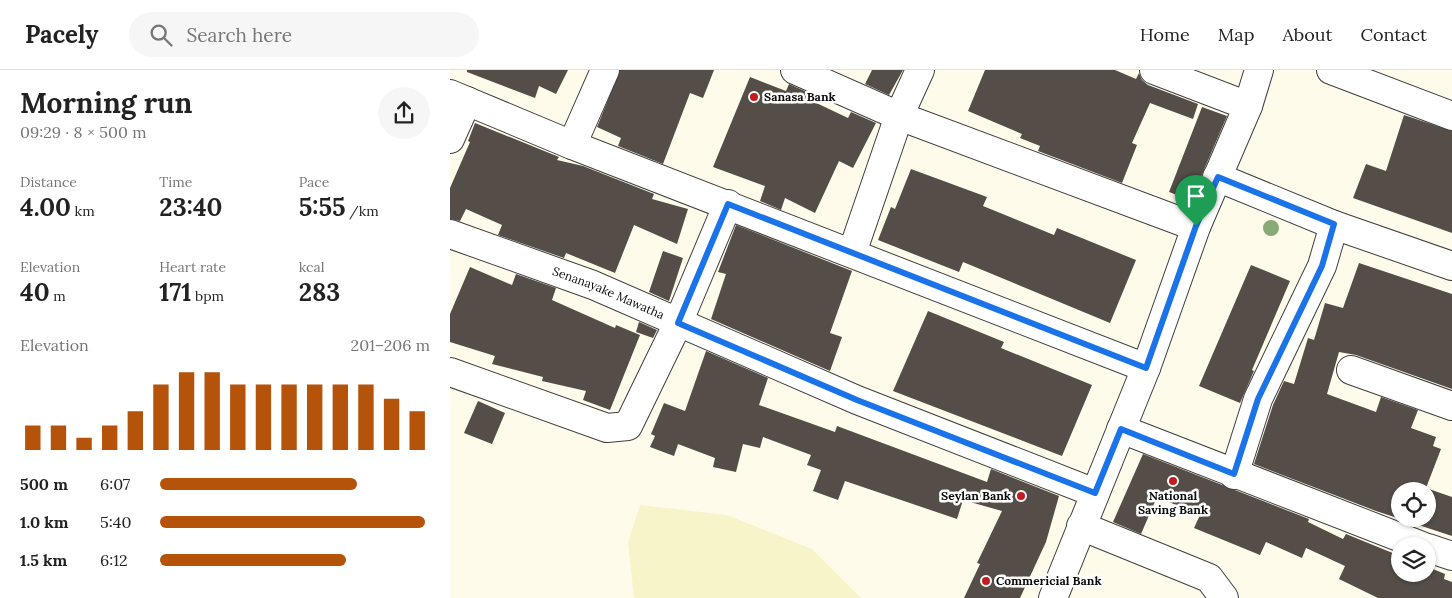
<!DOCTYPE html>
<html lang="en">
<head>
<meta charset="utf-8">
<style>
	:root { --surface:#fff; --page:#f6f6f6; --text:#222; --muted:#767676; --line:#e0e0e0; --accent:#b45309 }
	body { margin:0; font-family:Lora,serif; background:var(--page); color:var(--text); height:100vh; display:flex; flex-direction:column; font-size:19px; white-space:nowrap }
	* { box-sizing:border-box; margin:0 }
	p { font-size:16px; color:var(--muted) }
	.icon { flex:none; width:28px; height:28px; fill:none; stroke:currentColor; stroke-width:2; stroke-linecap:round; stroke-linejoin:round }
	.map { position:relative; flex:1; overflow:hidden }
	.drawer { display:flex; flex-direction:column; background:var(--surface); width:450px }
	.drawer>* { flex:none }
	.fabs { position:absolute; left:941px; top:412px; display:grid; gap:10px }
	.fabs a { display:grid; place-items:center; width:45px; height:45px; border-radius:50%; background:var(--surface); box-shadow:0 1px 4px #0004; font-size:25px }
	.pin { position:absolute; display:grid; place-items:center; width:42px; height:42px; color:#fff; margin:-51px -21px; border-radius:50% 50% 50% 0; rotate:-45deg; box-shadow:0 0 5px #0007 }
	.pin .icon { rotate:45deg }
	.round { display:grid; place-items:center; flex:none; width:52px; height:52px; border-radius:26px; background:var(--page) }
	.headline { display:flex; align-items:center; justify-content:space-between; height:85px; padding:0 20px }
	h1 { font-size:28px; font-weight:700; line-height:38px }
	.figures { display:grid; grid-template-columns:repeat(3,1fr); gap:8px; height:85px; padding:5px 20px }
	.figures div { display:grid; align-content:center }
	.figures b { font-size:25px; font-weight:700 }
	.figures small { font-size:14px; font-weight:400 }
	.figures p { font-size:14px }
	.chart { height:140px; padding:10px 20px }
	.chart p { display:flex; justify-content:space-between }
	.chart svg { width:100%; height:90px; margin-top:5px; stroke:var(--accent); stroke-width:6 }
	ul { padding:0 20px; list-style:none; font-size:16px }
	li { display:grid; grid-template-columns:80px 60px 1fr; align-items:center; height:38px }
	li i { height:12px; border-radius:6px; background:var(--accent) }
	header { display:flex; align-items:center; gap:30px; box-sizing:border-box; height:70px; padding:0 25px; background:var(--surface); border-bottom:1px solid var(--line) }
	header strong { font-size:24px }
	nav { display:flex; gap:28px; margin-inline-start:auto; font-size:18px }
	.search { width:350px; height:45px; background:var(--page); display:flex; align-items:center; gap:12px; box-sizing:border-box; padding:0 18px; border-radius:28px; color:var(--muted); font-size:19px }
	main { display:flex; flex:1; min-height:0 }
	.map>svg:first-child { display:block }
</style>
</head>
<body>
<header>
<strong>Pacely</strong>
<div class="search"><svg class="icon" aria-label="search" viewBox="0 0 24 24"><circle cx="10" cy="10" r="6"/><path d="M15 15l6 6"/></svg>Search here</div>
<nav><a>Home</a><a>Map</a><a>About</a><a>Contact</a></nav>
</header>
<main>
<section class="drawer">
<div class="headline"><div><h1>Morning run</h1><p>09:29 · 8 × 500 m</p></div><a class="round"><svg class="icon" aria-label="share" viewBox="0 0 24 24"><path d="M12 15V3M7 8l5-5 5 5M5 13v7h14v-7"/></svg></a></div>
<div class="figures">
<div><p>Distance</p><b>4.00<small> km</small></b></div>
<div><p>Time</p><b>23:40</b></div>
<div><p>Pace</p><b>5:55<small> /km</small></b></div>
</div>
<div class="figures">
<div><p>Elevation</p><b>40<small> m</small></b></div>
<div><p>Heart rate</p><b>171<small> bpm</small></b></div>
<div><p>kcal</p><b>283</b></div>
</div>
<div class="chart"><p><span>Elevation</span>201–206 m</p>
<svg viewBox="0 0 160 44" preserveAspectRatio="none"><path d="M5 44V32M15 44V32M25 44V38M35 44V32M45 44V25M55 44V12M65 44V6M75 44V6M85 44V12M95 44V12M105 44V12M115 44V12M125 44V12M135 44V12M145 44V19M155 44V25"/></svg>
</div>
<ul>
<li><b>500 m</b>6:07<i style="width:73%"></i></li>
<li><b>1.0 km</b>5:40<i style="width:98%"></i></li>
<li><b>1.5 km</b>6:12<i style="width:69%"></i></li>
</ul>
</section>
<div class="map">
<svg width="1002" height="528" viewBox="0 0 1002 528">
	<rect width="100%" height="100%" fill="#fffbea"/>
	<path fill="#f7f4c9" d="M 190,435 L 277,445 L 362,479 L 411,528 L 184,528 L 178,472 Z"/>
	<path fill="#554d47" fill-rule="evenodd" d="M 17,0 L 118,0 L 106,24 L 89,16 L 85,28 L 17,2 Z
		M 170,0 L 264,0 L 253,28 L 240,23 L 213,94 L 168,76 L 171,68 L 147,57 Z
		M 422,0 L 453,0 L 439,25 L 415,14 Z
		M 535,0 L 665,0 L 686,9 L 689,3 L 692,10 L 698,15 L 748,34 L 743,49 L 700,33 L 682,73 L 687,75 L 672,113 L 588,81 L 590,76 L 570,68 L 572,64 L 518,41 Z
		M 300,7 L 336,21 L 339,14 L 359,23 L 358,29 L 398,48 L 401,42 L 426,53 L 403,98 L 389,91 L 365,143 L 335,128 L 331,140 L 310,131 L 315,116 L 263,97 Z
		M 752,37 L 777,46 L 741,130 L 719,122 Z
		M 954,45 L 1002,61 L 1002,163 L 903,128 L 916,94 L 936,101 Z
		M 25,53 L 109,87 L 107,90 L 133,96 L 204,124 L 202,129 L 238,139 L 227,174 L 184,155 L 165,203 L 116,183 L 114,188 L 48,165 L 52,155 L 16,139 L 10,151 L 0,149 L 0,118 L 20,72 L 18,71 Z
		M 461,99 L 537,127 L 533,136 L 604,165 L 607,158 L 686,190 L 660,253 L 513,192 L 509,202 L 428,170 L 441,137 L 445,139 Z
		M 286,155 L 402,201 L 380,263 L 392,267 L 380,301 L 261,249 L 276,204 L 268,202 Z
		M 213,181 L 233,188 L 219,231 L 199,222 Z
		M 909,193 L 1002,224 L 1002,319 L 906,285 L 889,282 L 877,324 L 926,342 L 931,327 L 968,340 L 961,358 L 986,367 L 983,376 L 991,379 L 976,418 L 1002,427 L 1002,466 L 926,441 L 804,394 L 823,335 L 834,311 L 844,314 L 858,268 L 864,270 L 875,233 L 893,238 ZM 950,421 L 978,421 L 978,449 L 950,449 Z
		M 801,195 L 840,211 L 802,300 L 804,301 L 790,333 L 749,316 Z
		M 20,197 L 62,215 L 66,204 L 106,218 L 102,230 L 165,258 L 166,255 L 190,265 L 160,340 L 133,330 L 136,321 L 92,311 L 93,307 L 42,294 L 45,286 L 0,272 L 0,244 Z
		M 478,241 L 554,272 L 551,278 L 642,315 L 612,386 L 443,321 Z
		M 189,252 L 207,260 L 203,268 L 186,262 Z
		M 256,281 L 318,308 L 309,335 L 385,362 L 387,356 L 537,412 L 541,399 L 609,426 L 596,472 L 570,528 L 514,528 L 530,494 L 527,493 L 552,441 L 513,430 L 507,449 L 395,411 L 388,430 L 363,421 L 371,400 L 357,395 L 361,385 L 313,367 L 310,378 L 293,374 L 286,402 L 263,397 L 265,388 L 228,374 L 224,386 L 200,377 L 205,366 L 201,364 L 214,333 L 235,341 Z
		M 28,331 L 55,343 L 42,374 L 14,363 Z
		M 693,384 L 859,449 L 858,452 L 893,469 L 896,464 L 950,486 L 950,504 L 978,504 L 978,497 L 995,504 L 994,509 L 1002,512 L 1002,528 L 928,528 L 889,509 L 895,496 L 856,478 L 852,488 L 816,472 L 810,485 L 744,458 L 750,445 L 707,427 L 691,464 L 663,452 Z"/>
	<g fill="none" stroke-linecap="round" stroke-linejoin="round">
		<g stroke="#3f3f3f" stroke-width="30">
			<g id="minor">
				<path d="M 345,0 L 449,46 L 746,157"/>
				<path d="M 704,0 L 798,36"/>
				<path d="M 881,0 L 1002,46"/>
				<path d="M 0,24 L 122,75 L 696,298"/>
				<path d="M 0,69 L 17,31"/>
				<path d="M 122,75 L 155,0"/>
				<path d="M 767,107 L 884,155 L 1002,196"/>
				<path id="s1" d="M 0,164 L 143,215 L 407,330 L 645,423"/>
				<path d="M 402,183 L 449,46 L 470,0"/>
				<path d="M 901,300 L 1002,336"/>
				<path d="M 0,302 L 157,358 L 178,356 L 228,253 L 278,134"/>
				<path d="M 671,359 L 972,476"/>
				<path d="M 784,405 L 808,329 L 872,196 L 884,155"/>
				<path d="M 631,456 L 759,508 L 774,528"/>
				<path d="M 978,478 L 1002,486"/>
				<path d="M 603,528 L 696,298 L 746,157 L 798,36 L 809,0"/>
			</g>
		</g>
		<use href="#minor" stroke="#fff" stroke-width="28"/>
	</g>
	<circle fill="#88aa76" cx="821" cy="158" r="8"/>
	<g fill="none" stroke-linecap="round" stroke-linejoin="round">
		<g stroke="#fff" stroke-width="10">
			<path id="route" d="M 768,107 L 884,154 L 872,196 L 808,329 L 784,404 L 671,359 L 645,423 L 407,330 L 228,253 L 278,134 L 696,298 L 746,156 Z"/>
		</g>
		<use href="#route" stroke="#1a73e8" stroke-width="6"/>
	</g>
	<g fill="#c41b20" stroke="#fff" stroke-width="2">
		<circle cx="304" cy="27" r="5"/>
		<circle cx="723" cy="411" r="5"/>
		<circle cx="571" cy="426" r="5"/>
		<circle cx="536" cy="511" r="5"/>
	</g>
	<g text-anchor="middle" stroke-width="5" stroke-linejoin="round" paint-order="stroke">
		<g font-size="12" font-weight="bold" fill="#0c0c0c" stroke="#fff" text-anchor="start">
			<text x="314" y="31">Sanasa Bank</text>
			<text x="561" y="430" text-anchor="end">Seylan Bank</text>
			<text x="723" y="430" text-anchor="middle">National<tspan x="723" dy="14">Saving Bank</tspan></text>
			<text x="546" y="515">Commericial Bank</text>
		</g>
		<g font-size="12" fill="#0c0c0c" stroke="#fff">
			<text dy="4" stroke="none"><textPath href="#s1" startOffset="169">Senanayake Mawatha</textPath></text>
		</g>
	</g>
</svg>
<div class="fabs">
<a><svg class="icon" aria-label="locate" viewBox="0 0 24 24"><circle cx="12" cy="12" r="6"/><path d="M12 2v4M12 18v4M2 12h4M18 12h4"/></svg></a>
<a><svg class="icon" aria-label="layers" viewBox="0 0 24 24"><path d="M12 4l9 5-9 5-9-5zM3 14l9 5 9-5"/></svg></a>
</div>
<div class="pin" style="left:746px;top:156px;background:#1e9e55"><svg class="icon" aria-label="arrive" viewBox="0 0 24 24"><path d="M6 21V4h12l-3 4 3 4H6"/></svg></div>
</div>
</main>
</body>
</html>
